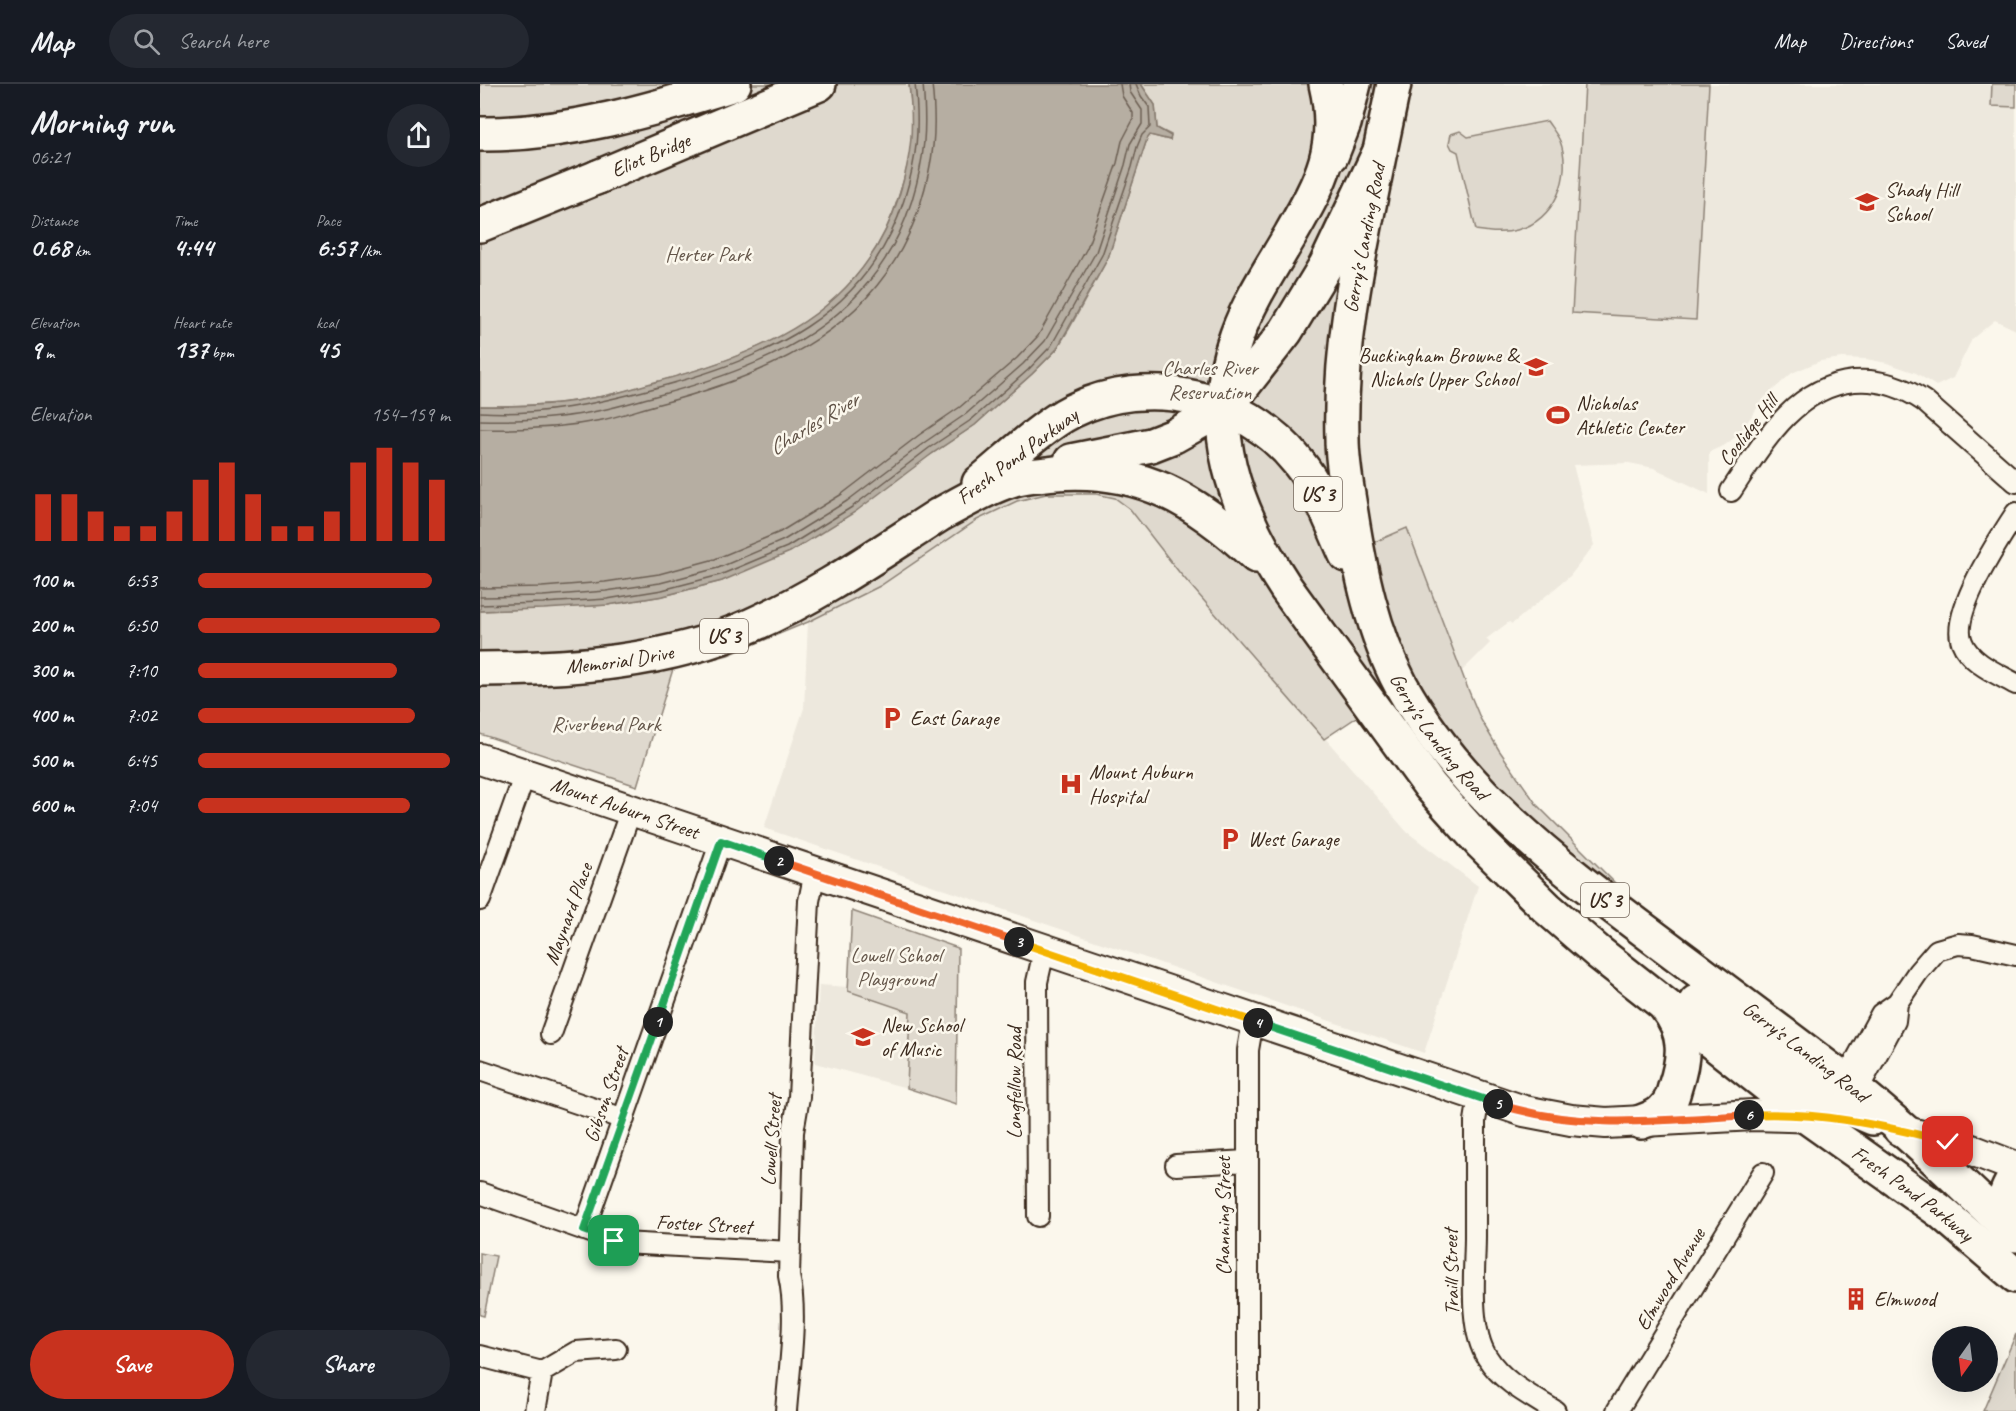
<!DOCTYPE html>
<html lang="en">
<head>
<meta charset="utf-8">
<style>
	:root { --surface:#171b24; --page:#242831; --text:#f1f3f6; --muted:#9ea1a6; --line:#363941; --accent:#c8321e }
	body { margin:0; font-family:Caveat,sans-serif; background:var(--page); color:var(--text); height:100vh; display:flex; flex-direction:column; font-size:22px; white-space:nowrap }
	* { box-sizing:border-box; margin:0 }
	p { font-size:20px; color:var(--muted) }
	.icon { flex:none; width:33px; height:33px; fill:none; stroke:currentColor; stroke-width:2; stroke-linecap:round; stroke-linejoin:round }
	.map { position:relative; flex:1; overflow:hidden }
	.drawer { display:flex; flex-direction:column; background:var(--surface); width:480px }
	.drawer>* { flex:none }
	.needle { width:39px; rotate:194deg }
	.buttons { position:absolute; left:1452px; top:1242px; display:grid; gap:12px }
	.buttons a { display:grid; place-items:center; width:66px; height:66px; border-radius:50%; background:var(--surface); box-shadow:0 6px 24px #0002; font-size:30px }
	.pin { position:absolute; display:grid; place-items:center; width:51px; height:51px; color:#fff; margin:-26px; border-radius:12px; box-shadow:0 3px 9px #0006 }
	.km { position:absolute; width:30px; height:30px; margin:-15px; border-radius:50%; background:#222; color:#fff; font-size:16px; line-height:30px; text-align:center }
	.round { display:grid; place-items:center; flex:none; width:63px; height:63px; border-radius:32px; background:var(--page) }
	.summary { display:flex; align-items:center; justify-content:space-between; height:102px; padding:0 30px }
	h1 { font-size:33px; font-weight:700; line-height:45px }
	.figures { display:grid; grid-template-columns:repeat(3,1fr); gap:9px; height:102px; padding:6px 30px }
	.figures div { display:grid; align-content:center }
	.figures b { font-size:26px; font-weight:700 }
	.figures small { font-size:16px; font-weight:400 }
	.figures p { font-size:16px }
	.chart { height:168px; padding:12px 30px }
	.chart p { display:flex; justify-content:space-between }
	.chart svg { width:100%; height:108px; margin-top:6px; stroke:var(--accent); stroke-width:6 }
	.action { display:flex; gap:12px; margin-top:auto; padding:12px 30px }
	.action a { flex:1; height:69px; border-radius:36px; background:var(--accent); color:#fff; font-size:24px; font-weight:700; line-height:69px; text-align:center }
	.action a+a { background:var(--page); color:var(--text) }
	ul { padding:0 30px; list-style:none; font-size:20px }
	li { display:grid; grid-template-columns:96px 72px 1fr; align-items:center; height:45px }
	li i { height:15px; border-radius:8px; background:var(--accent) }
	header { display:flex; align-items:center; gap:36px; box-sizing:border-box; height:84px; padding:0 30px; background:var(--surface); border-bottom:2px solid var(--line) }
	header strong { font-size:28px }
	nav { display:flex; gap:33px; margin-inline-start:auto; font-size:21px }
	.search { width:420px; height:54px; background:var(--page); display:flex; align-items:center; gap:15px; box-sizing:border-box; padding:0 21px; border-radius:33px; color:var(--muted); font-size:22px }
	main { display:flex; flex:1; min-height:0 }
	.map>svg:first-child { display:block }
</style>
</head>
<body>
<header>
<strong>Map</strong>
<div class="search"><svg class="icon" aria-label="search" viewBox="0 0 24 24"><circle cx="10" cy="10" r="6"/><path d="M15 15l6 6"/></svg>Search here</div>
<nav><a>Map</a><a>Directions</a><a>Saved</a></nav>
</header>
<main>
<section class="drawer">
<div class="summary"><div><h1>Morning run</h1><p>06:21</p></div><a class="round"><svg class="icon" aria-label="share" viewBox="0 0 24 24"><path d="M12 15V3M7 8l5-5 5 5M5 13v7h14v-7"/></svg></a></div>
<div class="figures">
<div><p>Distance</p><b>0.68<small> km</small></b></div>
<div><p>Time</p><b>4:44</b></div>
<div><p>Pace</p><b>6:57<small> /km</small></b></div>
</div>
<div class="figures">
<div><p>Elevation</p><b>9<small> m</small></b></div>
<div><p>Heart rate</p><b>137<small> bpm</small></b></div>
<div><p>kcal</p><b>45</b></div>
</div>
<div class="chart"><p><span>Elevation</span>154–159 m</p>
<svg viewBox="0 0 160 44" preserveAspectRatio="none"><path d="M5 44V25M15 44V25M25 44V32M35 44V38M45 44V38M55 44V32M65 44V19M75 44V12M85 44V25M95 44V38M105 44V38M115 44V32M125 44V12M135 44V6M145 44V12M155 44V19"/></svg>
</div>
<ul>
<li><b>100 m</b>6:53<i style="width:93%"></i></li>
<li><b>200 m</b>6:50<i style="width:96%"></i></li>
<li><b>300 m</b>7:10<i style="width:79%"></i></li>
<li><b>400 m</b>7:02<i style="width:86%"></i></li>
<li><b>500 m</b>6:45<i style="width:100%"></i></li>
<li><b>600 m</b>7:04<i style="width:84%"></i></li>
</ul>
<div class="action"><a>Save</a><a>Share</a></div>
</section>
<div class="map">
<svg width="1536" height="1327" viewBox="0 0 1536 1327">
	<rect width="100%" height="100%" fill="#fbf7ec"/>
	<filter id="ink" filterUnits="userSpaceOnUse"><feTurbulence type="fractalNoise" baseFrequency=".0167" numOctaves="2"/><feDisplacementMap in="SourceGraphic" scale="12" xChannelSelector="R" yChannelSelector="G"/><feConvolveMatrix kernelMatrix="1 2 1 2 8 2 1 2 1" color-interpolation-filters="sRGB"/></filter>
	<g filter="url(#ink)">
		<path fill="#ede8dd" d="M 930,0 L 1536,0 L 1536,246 L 1515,236 L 1492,255 L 1473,294 L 1456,302 L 1436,289 L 1407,279 L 1386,275 L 1362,274 L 1340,277 L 1312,289 L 1285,313 L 1258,351 L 1245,361 L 1229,368 L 1229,410 L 1174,384 L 1149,379 L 1093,381 L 1114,461 L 1090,492 L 1032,540 L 1029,538 L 1006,555 L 1010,559 L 981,588 L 927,445 L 889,460 L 879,374 L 879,303 L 882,264 L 893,192 Z
			M 566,410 L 606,409 L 629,412 L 641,417 L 650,425 L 700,488 L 927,748 L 998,802 L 944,969 L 284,744 L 324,624 L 328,538 L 400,502 L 497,436 L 537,417 Z
			M 339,901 L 369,903 L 369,907 L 430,928 L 427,1004 L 335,979 Z"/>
		<path fill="#dfd9ce" stroke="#8d8276" stroke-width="1.5" d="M 0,0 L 429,0 C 430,12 432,24 433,36 C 434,60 427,85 420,108 C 387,223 292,267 184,296 C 162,302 140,309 118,313 C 79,321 40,322 0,322 Z
			M 661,0 L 930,0 L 893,192 L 882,264 L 879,303 L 879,374 L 890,460 L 927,444 L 988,605 L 1001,636 L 1019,666 L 1057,721 L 1141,805 L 1088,769 L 1030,723 L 931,597 L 844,655 L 699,488 L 650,425 L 635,414 L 616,410 L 566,410 L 537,417 L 497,436 L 400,502 L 328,538 L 248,571 L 193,585 L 157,702 L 0,650 L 0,527 L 128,521 L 183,512 L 242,497 L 453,369 L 495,341 L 552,290 L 576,266 L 589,245 L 628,174 L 667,55 L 670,51 L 690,56 L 691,51 L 677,44 L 675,21 Z
			M 1105,0 L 1229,0 L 1216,236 L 1092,229 Z
			M 1512,0 L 1536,0 L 1536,23 L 1511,22 Z
			M 1067,37 C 1071,43 1077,50 1080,57 C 1093,91 1075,137 1037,146 C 1023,150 1010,148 996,146 L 978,68 L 972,65 L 969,59 L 971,50 L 980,47 L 988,53 Z
			M 372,827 L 478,864 L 476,1020 L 427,1004 L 430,928 L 368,907 Z
			M 0,1169 L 16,1172 L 4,1232 L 0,1231 Z
			M 1536,1250 L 1536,1327 L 1503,1327 Z"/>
		<path fill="#b6aea2" stroke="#85796d" stroke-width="1.5" d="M 429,0 L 661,0 L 675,21 L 677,44 L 691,52 L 690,56 L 670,51 L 667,55 L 628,174 L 576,266 L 552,290 L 495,341 L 453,369 L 375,428 L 310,468 L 242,497 L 183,512 L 128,521 L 64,525 L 0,527 L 0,322 C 39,323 79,321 118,313 C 137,310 156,303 175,298 C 283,270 384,227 419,112 C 432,70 434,43 429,0 Z"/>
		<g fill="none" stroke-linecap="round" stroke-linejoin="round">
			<path stroke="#6c5f53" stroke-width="1.5" d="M 0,328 C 63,332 115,320 175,304 C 283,276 388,232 424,116 C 437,74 440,45 435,0
				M 0,336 C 40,337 83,335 122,326 C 141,322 160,316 179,311 C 291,282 395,236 432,116 C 445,73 447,45 443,0
				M 0,345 C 41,346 82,344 122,336 C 141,332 160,325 179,320 C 293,290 402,242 440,121 C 454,76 457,46 452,0
				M 0,504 L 62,503 L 125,498 L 179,490 L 235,475 L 300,448 L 362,410 L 439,351 L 480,323 L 537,274 L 558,252 L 607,164 L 637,79 L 642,57 L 653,36 L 653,29 L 642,12 L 640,0
				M 0,513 L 63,512 L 126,507 L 180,499 L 238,484 L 304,456 L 367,417 L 445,358 L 486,330 L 543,280 L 565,257 L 616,168 L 645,81 L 650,60 L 662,40 L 662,26 L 650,8 L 649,0
				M 0,521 L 63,519 L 127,515 L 182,506 L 240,491 L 307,463 L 372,423 L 449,364 L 491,336 L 548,286 L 571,262 L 622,171 L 652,83 L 657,63 L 662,51 L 670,43 L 669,23 L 661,12 L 656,0"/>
			<g stroke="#3b2a1e" stroke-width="24">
				<path id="minor" d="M 1251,407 C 1281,362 1314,303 1374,297 C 1400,295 1422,302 1444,317 L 1536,398
					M 1536,429 C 1519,455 1470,530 1482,558 C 1490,579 1518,590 1536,600
					M 0,816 L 45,690
					M 71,950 L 151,726
					M 0,986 L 144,1035
					M 1362,994 L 1375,978 L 1401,930 L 1417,919
					M 1377,1007 L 1415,937 L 1417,919 L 1438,888 L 1457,866 L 1478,860 L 1492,861 L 1536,871
					M 999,1013 L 995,1037 C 995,1075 995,1113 995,1152 C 995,1186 988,1244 1007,1273 C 1022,1298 1051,1312 1075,1327
					M 696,1081 L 767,1077
					M 0,1109 L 142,1159 L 310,1168
					M 558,1132 L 557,898 L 564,867
					M 104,1146 L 241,757
					M 0,1272 L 62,1288 L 55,1327
					M 62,1288 L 96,1268 L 136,1265
					M 306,1327 C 309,1287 318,1230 309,1192 L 313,1048 L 319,1013 L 329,817 L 335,788
					M 768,1327 L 768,966 L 773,937
					M 1137,1327 L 1283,1089"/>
			</g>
			<g stroke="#3b2a1e" stroke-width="32">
				<path id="secondary" d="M 854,73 L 867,40 L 877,0"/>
			</g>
			<g stroke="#3b2a1e" stroke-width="34">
				<g id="primary">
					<path id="s1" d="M 0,675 L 1044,1027 L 1091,1036 L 1126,1039 L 1274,1031 L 1339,1033"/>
					<path d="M 1419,1046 L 1484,1063 L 1536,1083"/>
				</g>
			</g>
			<g stroke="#3b2a1e" stroke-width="38">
				<g id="trunk">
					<path id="s2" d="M 846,0 C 861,63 841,97 811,150 C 792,183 770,215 757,251 C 723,343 755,426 806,504 L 950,702 L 1001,759 L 1067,824 L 1119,869 L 1326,1032 L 1460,1127 L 1536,1192"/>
					<path d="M 0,50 C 87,51 172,26 254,0"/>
					<path id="s3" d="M 900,67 C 881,162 859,256 862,354 C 862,379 867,404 871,429 C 880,487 893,549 921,601 C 979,706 1074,778 1168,849 C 1232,897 1297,945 1361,994 C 1423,1042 1479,1098 1536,1151"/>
					<path id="s4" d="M 118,93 L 339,0"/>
					<path d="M 591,377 L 671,361 L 694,352 L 735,329 L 759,307 L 806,247 L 846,181 L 900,67 L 914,0"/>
					<path d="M 499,399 C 526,377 562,342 592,327 C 668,289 766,312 818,378 C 840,405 852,440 866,471"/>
					<path id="s5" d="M 0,585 C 91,585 187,579 272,541 C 338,512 398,470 459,431 C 483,418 508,403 534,395 C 547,391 562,391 575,389 C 661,382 716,416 776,472"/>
					<path d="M 1216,918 C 1272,960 1327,1009 1393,1034"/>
					<path d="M 1161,1038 C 1170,1035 1179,1032 1185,1024 C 1191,1018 1193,1011 1195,1003 C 1205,973 1207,949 1186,923"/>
					<path d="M 1532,1148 C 1522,1121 1521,1116 1536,1091"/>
				</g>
			</g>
			<g stroke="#3b2a1e" stroke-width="38">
				<path id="motorway" d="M 0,141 L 118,93"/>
			</g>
			<use href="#minor" stroke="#fbf7ec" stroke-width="20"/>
			<use href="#secondary" stroke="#fbf7ec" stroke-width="27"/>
			<use href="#primary" stroke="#fbf7ec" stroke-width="30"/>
			<use href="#trunk" stroke="#fbf7ec" stroke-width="33"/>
			<use href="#motorway" stroke="#fbf7ec" stroke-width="33"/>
		</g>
	</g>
	<g fill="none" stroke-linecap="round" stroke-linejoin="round" filter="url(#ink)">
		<g stroke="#fff" stroke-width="12">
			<path id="split-1" d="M 134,1157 L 104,1146 L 178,938"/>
		</g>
		<g stroke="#fff" stroke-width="12">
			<path id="split-2" d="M 178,938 L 241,757 L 299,777"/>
		</g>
		<g stroke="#fff" stroke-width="12">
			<path id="split-3" d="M 299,777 L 539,858"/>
		</g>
		<g stroke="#fff" stroke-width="12">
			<path id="split-4" d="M 539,858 L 778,939"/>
		</g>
		<g stroke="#fff" stroke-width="12">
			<path id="split-5" d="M 778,939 L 1018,1020"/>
		</g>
		<g stroke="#fff" stroke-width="12">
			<path id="split-6" d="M 1018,1020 C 1100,1047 1184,1036 1269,1031"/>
		</g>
		<g stroke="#fff" stroke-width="12">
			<path id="split-7" d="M 1269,1031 C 1336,1027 1403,1041 1468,1058"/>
		</g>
		<use href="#split-1" stroke="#22a559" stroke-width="8"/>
		<use href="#split-2" stroke="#22a559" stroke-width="8"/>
		<use href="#split-3" stroke="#f0652b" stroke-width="8"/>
		<use href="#split-4" stroke="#f5b400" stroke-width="8"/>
		<use href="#split-5" stroke="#22a559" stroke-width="8"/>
		<use href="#split-6" stroke="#f0652b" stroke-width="8"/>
		<use href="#split-7" stroke="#f5b400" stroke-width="8"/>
	</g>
	<defs>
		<g id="school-bare" transform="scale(1.8)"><path d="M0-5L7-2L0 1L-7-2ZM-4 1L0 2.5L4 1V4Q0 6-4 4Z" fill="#c8321e" stroke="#fbf7ec" stroke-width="2.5" paint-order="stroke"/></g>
		<g id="stadium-bare" transform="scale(1.8)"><path d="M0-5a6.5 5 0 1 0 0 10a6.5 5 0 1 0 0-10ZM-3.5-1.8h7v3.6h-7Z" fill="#c8321e" stroke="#fbf7ec" stroke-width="2.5" paint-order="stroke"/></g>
		<g id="parking-bare" transform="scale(1.8)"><path d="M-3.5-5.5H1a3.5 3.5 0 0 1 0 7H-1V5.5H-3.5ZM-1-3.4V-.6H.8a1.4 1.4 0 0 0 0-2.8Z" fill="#c8321e" stroke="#fbf7ec" stroke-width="2.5" paint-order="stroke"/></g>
		<g id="hospital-bare" transform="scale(1.8)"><path d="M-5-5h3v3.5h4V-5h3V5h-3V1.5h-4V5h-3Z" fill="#c8321e" stroke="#fbf7ec" stroke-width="2.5" paint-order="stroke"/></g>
		<g id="building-bare" transform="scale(1.8)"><path d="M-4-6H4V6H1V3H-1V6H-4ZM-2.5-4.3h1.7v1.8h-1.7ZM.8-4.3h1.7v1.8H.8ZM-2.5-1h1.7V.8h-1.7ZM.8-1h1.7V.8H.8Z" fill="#c8321e" stroke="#fbf7ec" stroke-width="2.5" paint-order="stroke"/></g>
	</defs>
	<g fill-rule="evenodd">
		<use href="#school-bare" x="1387" y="118"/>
		<use href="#school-bare" x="1056" y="283"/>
		<use href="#stadium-bare" x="1078" y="331"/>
		<use href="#parking-bare" x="412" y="634"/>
		<use href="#hospital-bare" x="591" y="700"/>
		<use href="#parking-bare" x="750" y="755"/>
		<use href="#school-bare" x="383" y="953"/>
		<use href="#building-bare" x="1376" y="1215"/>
	</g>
	<g text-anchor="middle" stroke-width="5" stroke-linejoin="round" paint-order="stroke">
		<g fill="#fbf7ec" stroke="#75685c" stroke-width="1.5">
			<rect x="814" y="393" width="48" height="34" rx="4.5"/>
			<rect x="220" y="535" width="48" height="34" rx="4.5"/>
			<rect x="1101" y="799" width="48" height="34" rx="4.5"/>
		</g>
		<g font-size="20" font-weight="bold" fill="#3b2a1e">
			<text x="838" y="417">US 3</text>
			<text x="244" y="559">US 3</text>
			<text x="1125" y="823">US 3</text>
		</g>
		<g font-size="21" fill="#3b2a1e" stroke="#fbf7ec">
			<text dy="7" stroke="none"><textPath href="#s4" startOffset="57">Eliot Bridge</textPath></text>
			<text transform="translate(884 154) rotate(-79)" y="7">Gerry's Landing Road</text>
			<text transform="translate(1268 346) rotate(-52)" y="7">Coolidge Hill</text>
			<text transform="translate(537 372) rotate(-37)" y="7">Fresh Pond Parkway</text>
			<text dy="7" stroke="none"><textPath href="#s5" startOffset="140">Memorial Drive</textPath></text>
			<text dy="7" stroke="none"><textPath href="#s3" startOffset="610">Gerry's Landing Road</textPath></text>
			<text dy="7" stroke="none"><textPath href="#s1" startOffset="153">Mount Auburn Street</textPath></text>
			<text transform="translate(88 830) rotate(-70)" y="7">Maynard Place</text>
			<text dy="7" stroke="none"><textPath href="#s3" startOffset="1096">Gerry's Landing Road</textPath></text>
			<text transform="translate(534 999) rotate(-90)" y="7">Longfellow Road</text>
			<text transform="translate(126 1011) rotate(-71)" y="7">Gibson Street</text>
			<text transform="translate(291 1056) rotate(-86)" y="7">Lowell Street</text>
			<text dy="7" stroke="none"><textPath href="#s2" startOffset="1420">Fresh Pond Parkway</textPath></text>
			<text transform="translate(743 1132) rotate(-90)" y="7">Channing Street</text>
			<text transform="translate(224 1140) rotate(3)" y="7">Foster Street</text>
			<text transform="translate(971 1188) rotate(-91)" y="7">Traill Street</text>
			<text transform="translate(1190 1195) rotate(-59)" y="7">Elmwood Avenue</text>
		</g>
		<g font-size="21" fill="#3b2a1e" stroke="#fbf7ec" text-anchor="start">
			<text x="1405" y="113">Shady Hill<tspan x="1405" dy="24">School</tspan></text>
			<text x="1038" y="278" text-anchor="end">Buckingham Browne &amp;<tspan x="1038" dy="24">Nichols Upper School</tspan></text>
			<text x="1096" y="326">Nicholas<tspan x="1096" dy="24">Athletic Center</tspan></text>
			<text x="430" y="641">East Garage</text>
			<text x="609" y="695">Mount Auburn<tspan x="609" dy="24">Hospital</tspan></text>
			<text x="768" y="762">West Garage</text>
			<text x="401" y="948">New School<tspan x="401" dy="24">of Music</tspan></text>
			<text x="1394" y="1222">Elmwood</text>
		</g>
		<g font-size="21" fill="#64564a" stroke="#fbf7ec">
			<text x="228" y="177">Herter Park</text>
			<text x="730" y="291">Charles River<tspan x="730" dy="24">Reservation</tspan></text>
			<text x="126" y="647">Riverbend Park</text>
			<text x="416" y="878">Lowell School<tspan x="416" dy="24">Playground</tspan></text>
		</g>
		<g font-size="22" font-style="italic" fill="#605246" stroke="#fbf7ec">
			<text transform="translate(333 339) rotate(-31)" y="8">Charles River</text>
		</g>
	</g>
</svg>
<div class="buttons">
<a><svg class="needle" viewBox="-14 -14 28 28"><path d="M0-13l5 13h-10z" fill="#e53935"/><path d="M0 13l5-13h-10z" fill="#9ea1a6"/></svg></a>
</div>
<div class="pin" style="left:134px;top:1157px;background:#1e9e55"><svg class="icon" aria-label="arrive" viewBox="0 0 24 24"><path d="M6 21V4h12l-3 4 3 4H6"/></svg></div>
<div class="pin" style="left:1468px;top:1058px;background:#d93025"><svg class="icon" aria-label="check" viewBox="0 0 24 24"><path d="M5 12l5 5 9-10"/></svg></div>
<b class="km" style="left:178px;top:938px">1</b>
<b class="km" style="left:299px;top:777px">2</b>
<b class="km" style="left:539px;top:858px">3</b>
<b class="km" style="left:778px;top:939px">4</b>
<b class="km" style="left:1018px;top:1020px">5</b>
<b class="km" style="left:1269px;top:1031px">6</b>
</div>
</main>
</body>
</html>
